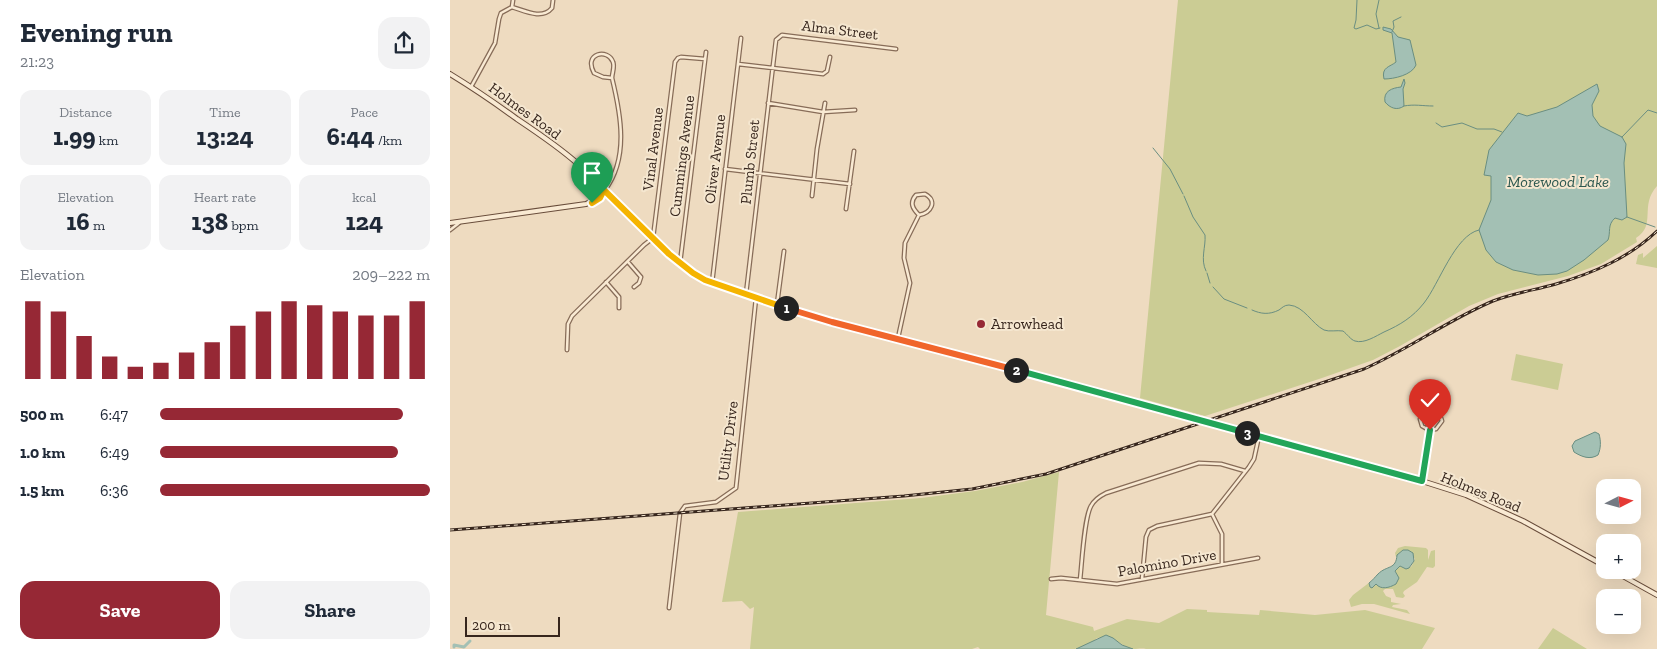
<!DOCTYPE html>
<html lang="en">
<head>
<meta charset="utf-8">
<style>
	:root { --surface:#fff; --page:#f2f2f3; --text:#1f2937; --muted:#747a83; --accent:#962835 }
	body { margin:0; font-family:"Zilla Slab",serif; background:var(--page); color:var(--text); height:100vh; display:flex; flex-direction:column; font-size:19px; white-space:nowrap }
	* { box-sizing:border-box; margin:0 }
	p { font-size:16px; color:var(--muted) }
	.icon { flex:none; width:28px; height:28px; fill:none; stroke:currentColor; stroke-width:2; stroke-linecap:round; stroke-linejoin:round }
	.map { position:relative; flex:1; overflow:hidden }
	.drawer { display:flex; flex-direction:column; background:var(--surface); width:450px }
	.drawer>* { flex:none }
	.needle { width:32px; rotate:84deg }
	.buttons { position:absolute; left:1146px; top:479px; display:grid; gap:10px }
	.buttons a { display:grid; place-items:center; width:45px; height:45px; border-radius:10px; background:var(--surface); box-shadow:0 5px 20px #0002; font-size:25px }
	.scale { position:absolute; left:15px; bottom:12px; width:95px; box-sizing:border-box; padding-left:5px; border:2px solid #37261d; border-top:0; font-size:14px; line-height:18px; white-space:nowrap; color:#37261d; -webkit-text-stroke:4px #f5e7d0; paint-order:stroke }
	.pin { position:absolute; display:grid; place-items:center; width:42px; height:42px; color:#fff; margin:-51px -21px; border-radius:50% 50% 50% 0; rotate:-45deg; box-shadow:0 0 5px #0007 }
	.pin .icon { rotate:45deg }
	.km { position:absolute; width:25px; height:25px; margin:-12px; border-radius:50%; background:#222; color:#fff; font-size:14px; line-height:25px; text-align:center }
	.round { display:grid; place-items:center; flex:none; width:52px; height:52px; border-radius:15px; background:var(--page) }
	.headline { display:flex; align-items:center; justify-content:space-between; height:85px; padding:0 20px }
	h1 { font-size:28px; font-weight:800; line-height:38px }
	.figures { display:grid; grid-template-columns:repeat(3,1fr); gap:8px; height:85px; padding:5px 20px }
	.figures div { display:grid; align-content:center; border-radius:12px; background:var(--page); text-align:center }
	.figures b { font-size:25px; font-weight:800 }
	.figures small { font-size:14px; font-weight:400 }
	.figures p { font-size:14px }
	.chart { height:140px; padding:10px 20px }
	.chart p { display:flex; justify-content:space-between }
	.chart svg { width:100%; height:90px; margin-top:5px; stroke:var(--accent); stroke-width:6 }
	.button { display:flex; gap:10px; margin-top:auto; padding:10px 20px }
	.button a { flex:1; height:58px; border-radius:15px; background:var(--accent); color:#fff; font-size:20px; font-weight:800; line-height:58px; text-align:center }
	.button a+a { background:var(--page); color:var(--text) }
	ul { padding:0 20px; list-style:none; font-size:16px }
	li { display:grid; grid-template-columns:80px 60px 1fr; align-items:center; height:38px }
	li i { height:12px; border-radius:6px; background:var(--accent) }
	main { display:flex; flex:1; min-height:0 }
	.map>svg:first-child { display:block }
</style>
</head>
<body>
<main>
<section class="drawer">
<div class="headline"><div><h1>Evening run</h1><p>21:23</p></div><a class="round"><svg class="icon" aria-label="share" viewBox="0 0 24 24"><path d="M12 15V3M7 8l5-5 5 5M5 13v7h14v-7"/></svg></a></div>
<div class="figures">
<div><p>Distance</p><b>1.99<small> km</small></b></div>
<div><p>Time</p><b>13:24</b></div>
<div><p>Pace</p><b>6:44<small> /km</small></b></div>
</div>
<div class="figures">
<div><p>Elevation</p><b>16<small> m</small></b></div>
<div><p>Heart rate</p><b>138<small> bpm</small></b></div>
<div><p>kcal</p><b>124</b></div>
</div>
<div class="chart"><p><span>Elevation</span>209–222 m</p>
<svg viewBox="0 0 160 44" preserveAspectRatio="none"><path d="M5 44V6M15 44V11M25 44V23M35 44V33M45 44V38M55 44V36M65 44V31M75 44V26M85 44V18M95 44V11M105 44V6M115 44V8M125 44V11M135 44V13M145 44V13M155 44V6"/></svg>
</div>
<ul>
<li><b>500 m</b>6:47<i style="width:90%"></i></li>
<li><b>1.0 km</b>6:49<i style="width:88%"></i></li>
<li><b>1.5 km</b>6:36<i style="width:100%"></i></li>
</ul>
<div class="button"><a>Save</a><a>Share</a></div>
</section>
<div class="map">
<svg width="1207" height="649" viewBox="0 0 1207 649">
	<rect width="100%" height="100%" fill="#eedbc0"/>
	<path fill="#cbcc94" d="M 728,0 L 1207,0 L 1207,186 C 1189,206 1207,225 1186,238 L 1187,242 L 1151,264 L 1118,276 L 1048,294 L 1019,306 L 950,346 L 923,360 L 872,378 L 755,416 L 690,398 Z
		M 1207,246 L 1207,268 L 1186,264 L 1188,255 L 1193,253 L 1193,258 Z
		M 1066,354 L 1113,364 L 1108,390 L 1061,380 Z
		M 609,472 L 596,615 L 643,627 L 644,631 L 677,619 L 709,623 L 737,609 L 757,610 L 757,612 L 809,615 L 810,610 L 865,615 L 915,610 L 985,628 L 972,649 L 696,649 C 692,648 688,649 683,649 C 674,647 668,641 660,637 L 647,638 L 642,643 L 625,649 L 530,649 L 528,647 L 522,649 L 300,649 L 304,607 L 300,609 L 292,601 L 272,602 L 288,512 L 471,498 L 525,491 L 572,482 Z
		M 955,546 L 976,548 L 978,550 L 978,560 L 981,551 L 985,550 L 985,566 L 983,568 L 977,567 L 967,582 L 954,591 L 953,593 L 955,596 L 953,598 L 946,597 L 943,589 L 935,589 L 933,591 L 936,596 L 941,598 L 941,602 L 951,604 L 943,605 L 942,607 L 957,610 L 960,614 L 924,604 L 912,604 L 901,607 L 899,600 L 903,595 L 920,582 L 919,586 L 926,584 C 933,590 942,581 949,578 L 945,571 L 949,566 L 952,567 L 961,567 L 965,559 L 961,552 L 953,550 L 946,557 L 945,553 L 948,548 Z
		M 1103,628 L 1137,649 L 1088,649 Z"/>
	<path fill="#a3c0b4" stroke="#6a8e81" d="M 933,27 L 941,29 L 948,37 L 960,40 L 966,65 C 962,75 944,79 934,79 C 931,67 940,67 946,62 L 942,33 L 933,30 Z
		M 954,79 L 955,83 L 953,89 L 954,106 C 947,111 940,108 935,102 C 933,91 942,88 951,87 Z
		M 1147,84 L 1149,91 L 1142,105 L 1143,116 L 1150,126 L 1172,137 L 1176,144 L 1174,163 L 1177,217 L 1172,220 L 1165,218 C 1157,225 1161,232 1158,240 L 1134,260 L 1117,271 L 1107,274 L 1088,275 L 1063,270 L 1046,262 L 1036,250 L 1029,230 L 1041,200 L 1041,176 L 1034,175 L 1039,150 L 1068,113 L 1077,116 L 1107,107 Z
		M 1145,432 L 1149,434 C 1151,441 1151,448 1148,455 C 1140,460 1132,457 1124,452 L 1122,446 L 1125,441 Z
		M 953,550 L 958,550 L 963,553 L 964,561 L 959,568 L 956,569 L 950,566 L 945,571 L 949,578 L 946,584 C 939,588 931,590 926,584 L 922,588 L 920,587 L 919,583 C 923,580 925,577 928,574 C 937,565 946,570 947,555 Z
		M 656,635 L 663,638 L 672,645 L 683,649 L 626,649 Z"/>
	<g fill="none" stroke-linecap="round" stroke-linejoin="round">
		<path stroke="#6a8e81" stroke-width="1" d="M 907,0 L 906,20 L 904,28 L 906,29 L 917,25 L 926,29 L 930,28
			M 929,0 L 926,14 L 929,28
			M 942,32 L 944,27 L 943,21 L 951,17
			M 954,106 C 964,104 973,106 983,106
			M 986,123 L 992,127 L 1012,123 L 1027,129 L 1044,129 L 1052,132
			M 1172,137 L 1198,110 L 1207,113
			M 703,148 L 720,169 L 733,194
			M 734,196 L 743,217 L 755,235 C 756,247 750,259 756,271
			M 1177,217 L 1205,227
			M 757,273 L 760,283
			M 763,287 L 774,299 L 797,308
			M 802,310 C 811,314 819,315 829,310 C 832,308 834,305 839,305 C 854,306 862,324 874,330 C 879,332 887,330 893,331 C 897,334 901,340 905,341 C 914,344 926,336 934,332 C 950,325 963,317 974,303 C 989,284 1005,235 1029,230"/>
		<path stroke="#a3c0b4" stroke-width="3" d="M 4,647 L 4,645 L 14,647 L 20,641"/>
		<g stroke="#876c58" stroke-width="5">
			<path id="street" d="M 62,7 L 63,0
				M 288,64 L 373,74 L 377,71 L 380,57
				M 21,87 L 45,43 L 49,19 L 51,13 L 62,7 C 75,11 92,20 102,8 L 103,0
				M 318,103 L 373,112 L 405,110
				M 275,169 L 400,184
				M 155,190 C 179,158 171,115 162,78 L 153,77 L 144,73 C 133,53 158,48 163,62 C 165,67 162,73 162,78
				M 362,196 L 367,149 L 375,103
				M 396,209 L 404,151
				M 0,230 L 9,223
				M 178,262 L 191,277 L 189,283 L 184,287
				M 230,263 L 256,52
				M 156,282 L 169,297 L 169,308
				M 262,283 L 291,38
				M 296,294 L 326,40 L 332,35 L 446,49
				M 327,304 L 334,251
				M 448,338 L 460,283 L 454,258 L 455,243 L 469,215 C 463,209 459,203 466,195 L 475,194 C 488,201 481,213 469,215
				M 117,350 L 118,324 L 122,316 L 194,245 L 203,238 L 225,62 L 228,58 L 231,57 L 255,59
				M 972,481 L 979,430 L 972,426 L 970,419 L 973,412 L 982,408 L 989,412 L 992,421 L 986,429 L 979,430
				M 772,564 L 772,534 L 762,514 L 799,467 L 804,459 L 809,436
				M 601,579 L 611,578 L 667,584 L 808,558
				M 692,579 L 696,537 L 699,530 L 707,526 L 762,514
				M 630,580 C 632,563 634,518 641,506 C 644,500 650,496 656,493 L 749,463 L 771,464 L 795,471
				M 219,608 L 230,513 L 235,506 L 266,502 L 286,488 L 306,298"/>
		</g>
		<g stroke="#694d3b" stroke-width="6">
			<path id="secondary" d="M 0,74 C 23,88 45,103 67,119 C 88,133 109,147 128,164 C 170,201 207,253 255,280 L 381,323 L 489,349 L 751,419
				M 0,223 L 136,204 L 149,198 L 154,190
				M 761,422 L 854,449 L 972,481 L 1016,495 L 1073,521 L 1155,566
				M 1162,570 L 1207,595"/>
		</g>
		<use href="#street" stroke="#f9ead3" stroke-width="2.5"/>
		<use href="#secondary" stroke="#f9ead3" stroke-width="4"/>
		<g stroke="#37261d" stroke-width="3">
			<path id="rail" d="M 0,530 L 454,496 L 522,489 L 596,474 L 914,369 C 959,349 998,320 1043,301 C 1064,293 1085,290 1106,284 C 1143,273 1179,258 1207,231"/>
		</g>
		<use href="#rail" stroke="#f5e7d0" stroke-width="1" stroke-dasharray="4" stroke-linecap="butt"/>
		<g stroke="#694d3b" stroke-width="6" stroke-linecap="butt">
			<path id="secondary-bridge" d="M 751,419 L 761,422"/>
		</g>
		<use href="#secondary-bridge" stroke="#f9ead3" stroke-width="4"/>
	</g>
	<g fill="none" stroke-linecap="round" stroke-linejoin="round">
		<g stroke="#fff" stroke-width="10">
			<path id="split-1" d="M 142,203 L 150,198 L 154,190 L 219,254 L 243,273 L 255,280 L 336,308"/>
		</g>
		<g stroke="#fff" stroke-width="10">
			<path id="split-2" d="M 336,308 L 382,322 L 566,370"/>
		</g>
		<g stroke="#fff" stroke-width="10">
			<path id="split-3" d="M 566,370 L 797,433"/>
		</g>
		<g stroke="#fff" stroke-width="10">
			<path id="split-4" d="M 797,433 L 972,481 L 980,430"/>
		</g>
		<use href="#split-1" stroke="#f5b400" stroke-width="6"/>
		<use href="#split-2" stroke="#f0652b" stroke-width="6"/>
		<use href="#split-3" stroke="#22a559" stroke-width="6"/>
		<use href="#split-4" stroke="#22a559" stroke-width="6"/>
	</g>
	<circle fill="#962835" stroke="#f5e7d0" stroke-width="2" cx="531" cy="324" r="5"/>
	<g text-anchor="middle" stroke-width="4" stroke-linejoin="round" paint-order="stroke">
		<g font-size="15" fill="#37261d" stroke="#f5e7d0">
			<text transform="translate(390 30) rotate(7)" y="5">Alma Street</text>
			<text transform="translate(75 111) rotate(36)" y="5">Holmes Road</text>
			<text transform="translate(203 149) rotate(-83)" y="5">Vinal Avenue</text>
			<text transform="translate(232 156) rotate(-83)" y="5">Cummings Avenue</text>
			<text transform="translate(265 159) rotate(-83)" y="5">Oliver Avenue</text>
			<text transform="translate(300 162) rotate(-84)" y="5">Plumb Street</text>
			<text transform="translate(278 441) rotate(-83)" y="5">Utility Drive</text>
			<text transform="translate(1031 492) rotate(22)" y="5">Holmes Road</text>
			<text transform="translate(717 563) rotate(-10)" y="5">Palomino Drive</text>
		</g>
		<g font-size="15" fill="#37261d" stroke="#f5e7d0" text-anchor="start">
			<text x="541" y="329">Arrowhead</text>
		</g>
		<g font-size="16" font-style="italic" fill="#2c574f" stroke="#f5e7d0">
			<text x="1108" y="187">Morewood Lake</text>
		</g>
	</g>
</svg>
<div class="buttons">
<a><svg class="needle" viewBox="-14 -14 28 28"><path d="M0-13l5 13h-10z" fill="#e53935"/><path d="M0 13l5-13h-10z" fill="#747a83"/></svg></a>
<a>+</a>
<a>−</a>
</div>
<div class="scale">200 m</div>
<div class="pin" style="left:142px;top:203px;background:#1e9e55"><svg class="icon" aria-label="arrive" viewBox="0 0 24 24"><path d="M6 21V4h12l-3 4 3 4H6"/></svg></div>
<div class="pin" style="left:980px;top:430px;background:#d93025"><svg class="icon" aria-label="check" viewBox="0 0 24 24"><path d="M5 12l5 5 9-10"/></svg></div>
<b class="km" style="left:336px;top:308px">1</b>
<b class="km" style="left:566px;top:370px">2</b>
<b class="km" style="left:797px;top:433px">3</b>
</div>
</main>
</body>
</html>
